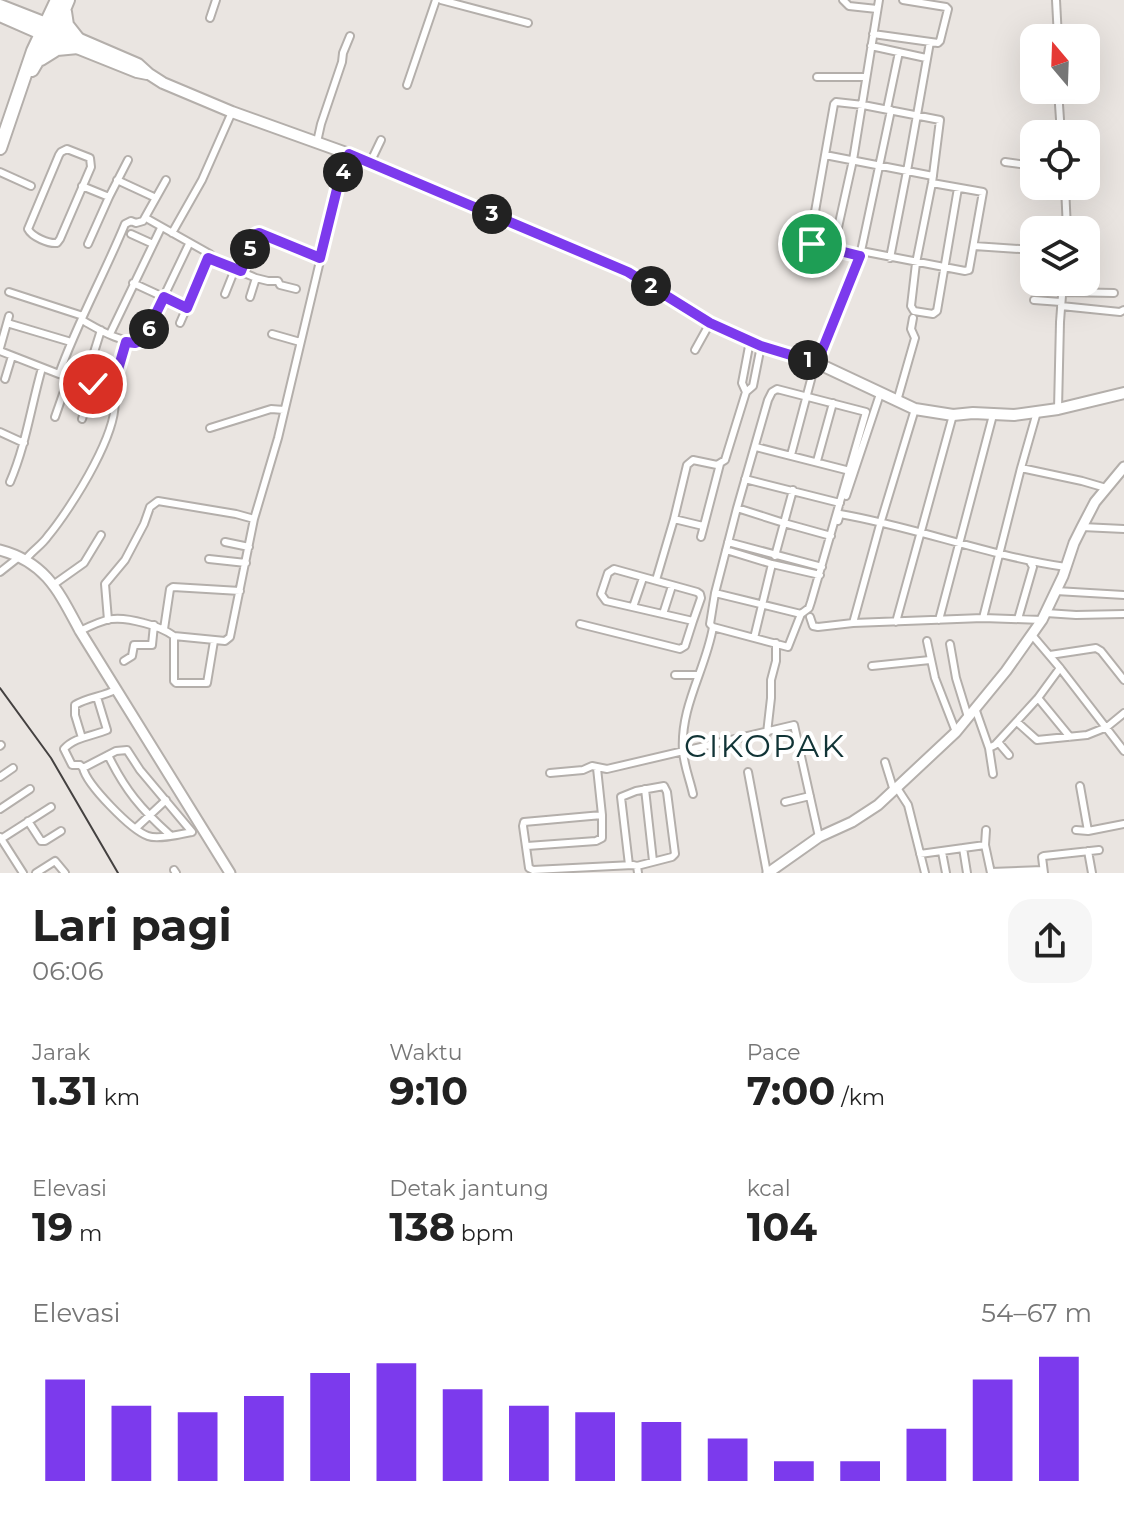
<!DOCTYPE html>
<html lang="id">
<head>
<meta charset="utf-8">
<style>
	:root { --surface:#fff; --page:#f6f6f6; --text:#222; --muted:#767676; --accent:#7c3aed }
	body { margin:0; font-family:Montserrat,sans-serif; background:var(--page); color:var(--text); height:100vh; display:flex; flex-direction:column; font-size:30px; white-space:nowrap }
	* { box-sizing:border-box; margin:0 }
	p { font-size:26px; color:var(--muted) }
	.icon { flex:none; width:44px; height:44px; fill:none; stroke:currentColor; stroke-width:2; stroke-linecap:round; stroke-linejoin:round }
	.map { position:relative; height:873px; overflow:hidden }
	.panel { display:flex; flex-direction:column; background:var(--surface); flex:1 }
	.panel>* { flex:none }
	.needle { width:52px; rotate:341deg }
	.controls { position:absolute; left:1020px; top:24px; display:grid; gap:16px }
	.controls a { display:grid; place-items:center; width:80px; height:80px; border-radius:16px; background:var(--surface); box-shadow:0 8px 32px #0002; font-size:40px }
	.pin { position:absolute; display:grid; place-items:center; width:68px; height:68px; color:#fff; margin:-34px; border:4px solid #fff; border-radius:50%; box-shadow:0 2px 8px #0007 }
	.km { position:absolute; width:40px; height:40px; margin:-20px; border-radius:50%; background:#222; color:#fff; font-size:22px; line-height:40px; text-align:center }
	.round { display:grid; place-items:center; flex:none; width:84px; height:84px; border-radius:24px; background:var(--page) }
	.head { display:flex; align-items:center; justify-content:space-between; height:136px; padding:0 32px }
	h1 { font-size:44px; font-weight:700; line-height:60px }
	.stats { display:grid; grid-template-columns:repeat(3,1fr); gap:12px; height:136px; padding:8px 32px }
	.stats div { display:grid; align-content:center }
	.stats b { font-size:40px; font-weight:700 }
	.stats small { font-size:22px; font-weight:400 }
	.stats p { font-size:22px }
	.chart { height:224px; padding:16px 32px }
	.chart p { display:flex; justify-content:space-between }
	.chart svg { width:100%; height:144px; margin-top:8px; stroke:var(--accent); stroke-width:6 }
	.map>svg:first-child { display:block }
</style>
</head>
<body>
<div class="map">
<svg width="1124" height="873" viewBox="0 0 1124 873">
	<rect width="100%" height="100%" fill="#eae5e1"/>
	<g fill="none" stroke-linecap="round" stroke-linejoin="round">
		<g stroke="#b4afab" stroke-width="10">
			<path id="street" d="M 441,0 L 528,23
				M 843,0 L 849,6 L 877,9
				M 1056,0 L 1058,38
				M 210,18 L 216,0
				M 873,34 L 938,43 L 940,41 L 948,9 L 946,7 L 903,0
				M 871,46 L 926,58
				M 817,77 L 866,77
				M 407,85 L 436,0
				M 1058,90 L 1061,134
				M 887,109 L 899,52
				M 317,142 L 321,124 L 342,62 L 343,53 L 350,36
				M 67,149 L 90,158 L 91,167 L 60,239 L 57,243 C 49,244 32,237 28,229 L 59,155 L 61,152 Z
				M 825,155 L 933,176
				M 1005,162 L 1034,166
				M 370,163 L 381,140
				M 0,172 L 31,186
				M 117,180 L 156,198
				M 82,186 L 109,197
				M 1065,186 L 1067,230
				M 146,218 L 210,254 L 180,323
				M 172,233 L 202,180 L 232,112
				M 131,234 L 153,244
				M 88,244 L 109,197 L 128,160
				M 974,246 L 1034,250
				M 833,250 L 853,160 L 879,0
				M 861,251 L 965,271 L 969,270 L 983,192 L 932,183
				M 860,256 L 812,244 L 810,240 L 834,104 L 836,102 L 863,105 L 940,120 L 932,183 L 916,263 L 911,306 L 914,311 L 933,314 L 937,311 L 958,188
				M 208,258 L 256,278 L 250,297
				M 890,258 L 907,171 L 930,42
				M 241,271 L 256,234 L 259,233 L 320,258
				M 256,278 L 268,281 L 278,281 L 280,285 L 296,289
				M 133,283 L 187,308
				M 9,292 L 83,316
				M 1062,292 L 1114,293
				M 225,294 L 235,269
				M 1034,300 L 1061,302
				M 1061,306 L 1120,312 L 1124,310
				M 82,320 C 98,329 125,346 143,340 L 189,244
				M 7,323 L 71,342
				M 110,334 L 161,228
				M 272,334 L 300,342
				M 0,348 L 9,316
				M 695,350 L 710,323
				M 0,351 L 59,374 L 112,390 C 128,421 69,511 48,536 C 42,545 33,550 26,559
				M 59,374 C 77,323 104,275 125,224 L 131,221 L 136,223 L 143,221 L 166,180
				M 5,379 L 12,356
				M 85,381 L 101,330
				M 777,389 L 866,412 L 811,602 L 809,608 L 801,614 L 788,647 L 713,627 L 710,624 L 715,593 L 737,508 L 768,400 L 772,392 Z
				M 112,390 L 126,342
				M 746,392 L 742,383 L 750,341
				M 897,401 L 915,338 L 911,329 L 913,318
				M 1058,409 L 1060,322 L 1063,282
				M 55,417 L 69,377
				M 82,419 L 93,384
				M 210,428 L 271,409 L 284,410
				M 0,432 L 24,443
				M 756,447 L 850,471
				M 791,455 L 813,372 L 860,256 L 891,110
				M 817,461 L 833,403
				M 1021,468 L 1082,481 L 1106,488
				M 745,479 L 840,503
				M 10,482 C 26,445 31,406 42,368
				M 846,496 L 880,394
				M 737,508 L 784,523 L 793,490
				M 674,519 L 703,526
				M 838,521 L 840,514 C 916,527 989,556 1066,567
				M 1082,527 L 1124,529
				M 701,537 L 720,464
				M 225,542 L 249,547
				M 728,542 L 822,567
				M 726,550 L 772,564 L 820,575
				M 775,556 L 784,523 L 831,536
				M 209,559 L 246,563
				M 614,569 L 697,592 L 700,594 L 701,598 L 693,621 L 606,601 L 601,594 L 608,573 Z
				M 0,572 L 19,557
				M 656,580 L 674,519 L 687,465 L 693,460 L 717,465 L 725,460 L 746,392 L 753,386 L 761,346
				M 53,585 L 84,563 L 101,535
				M 1056,591 L 1124,595
				M 715,593 L 801,614
				M 633,607 L 643,578
				M 1046,613 L 1076,615 L 1124,614
				M 663,614 L 672,586
				M 810,617 L 813,626 L 818,627 L 853,623 L 983,618 L 1042,620
				M 983,618 L 1021,468 L 1037,412
				M 1018,619 L 1033,567 L 1030,562
				M 108,620 L 105,584 L 125,560 L 144,524 L 150,507 L 158,501 L 236,514 L 254,519
				M 939,620 L 993,415
				M 896,622 L 953,415
				M 853,623 L 881,521 L 915,409
				M 580,624 L 680,649 L 685,646 L 693,621
				M 164,629 L 170,589 L 173,587 L 240,591
				M 80,631 C 106,618 115,615 144,623 C 156,626 164,629 174,636 L 174,681 L 176,683 L 207,683 L 214,641
				M 1032,635 L 1060,668 L 1124,751
				M 174,636 L 225,641 L 230,637 L 254,519 L 278,438 L 334,202 L 349,154
				M 754,638 L 772,564
				M 927,641 L 935,678 L 956,732
				M 950,644 L 956,678 L 968,717
				M 1050,655 L 1096,648 L 1101,651 L 1124,680
				M 124,661 L 132,656 L 134,645 L 152,645 L 154,625
				M 872,666 L 930,660
				M 675,675 L 697,675
				M 97,697 L 107,730 C 93,736 74,737 64,749 L 72,765 L 80,765 L 83,768 L 116,751 L 127,750 L 140,770 L 192,832
				M 1038,698 L 1070,737
				M 975,708 L 989,748 L 995,745 L 1038,698 L 1060,668
				M 1017,722 L 1037,740 L 1087,735 L 1107,727 L 1124,713
				M 767,733 L 771,698 L 771,680 L 776,661 L 776,643
				M 82,738 L 75,715 L 75,705 C 87,697 103,697 117,689
				M 998,742 L 1009,755
				M 0,746 L 1,745
				M 989,748 L 993,774
				M 108,755 C 125,790 141,809 170,835
				M 885,762 L 894,791
				M 83,768 C 87,785 131,830 148,836 C 158,840 182,834 192,832
				M 748,772 L 767,873
				M 550,773 L 583,770 L 592,766 L 607,769 L 794,725 L 819,837
				M 0,777 L 13,768
				M 1080,786 L 1088,831
				M 897,788 L 908,805 L 925,873
				M 645,789 L 653,861
				M 693,794 C 690,780 684,766 683,751 C 680,706 706,669 713,627
				M 785,802 L 810,796
				M 0,809 L 30,789
				M 602,815 L 524,822 L 523,826 L 529,868 L 533,870 L 633,865 L 637,866 L 638,873
				M 28,821 L 41,841 L 45,841 L 61,831
				M 136,828 L 166,800
				M 986,830 L 985,845 L 991,873
				M 1076,830 L 1088,831 L 1124,824
				M 0,837 L 23,873
				M 1,839 L 51,807
				M 527,846 L 596,841 L 602,838 L 602,815 L 597,768
				M 963,848 L 967,873
				M 1088,851 L 1092,873
				M 942,852 L 946,873
				M 920,854 L 985,845
				M 629,865 L 621,797 L 636,791 L 664,786 L 667,792 L 675,854 L 672,857 L 637,866
				M 174,870 L 176,873
				M 991,872 L 1043,870
				M 36,873 L 55,861 L 65,873
				M 1044,873 L 1042,857 L 1044,856 L 1099,850"/>
		</g>
		<g stroke="#b4afab" stroke-width="13">
			<path id="secondary" d="M 0,550 C 46,562 59,592 80,631 L 230,873
				M 768,873 L 819,837 L 852,822 L 878,805 L 956,732 L 1006,671 L 1042,620 L 1063,576 L 1074,543 L 1082,527 L 1095,502 L 1124,467"/>
		</g>
		<g stroke="#b4afab" stroke-width="14">
			<path id="primary" d="M 52,27 L 138,64 L 149,74 L 163,83 L 232,112 L 349,154 L 628,272 L 710,323 L 761,346 L 817,363 L 915,409 L 953,415 L 973,413 L 1014,415 L 1058,409 L 1124,393
				M 47,36 L 137,72 L 147,74"/>
		</g>
		<g stroke="#b4afab" stroke-width="16">
			<path id="highway" d="M 0,6 L 46,24
				M 65,12 L 67,25 L 78,39
				M 0,15 L 41,33
				M 41,59 L 57,49 L 78,47
				M 32,70 L 56,29 L 68,0
				M 0,148 L 33,51 L 57,0"/>
		</g>
		<use href="#street" stroke="#fff" stroke-width="6"/>
		<use href="#secondary" stroke="#fff" stroke-width="9"/>
		<use href="#primary" stroke="#fff" stroke-width="10"/>
		<use href="#highway" stroke="#fff" stroke-width="12"/>
		<path stroke="#444140" stroke-width="2" d="M 0,688 L 51,758 L 118,873"/>
	</g>
	<g fill="none" stroke-linecap="round" stroke-linejoin="round">
		<g stroke="#fff" stroke-width="16">
			<path id="route" d="M 93,384 L 112,390 L 126,342 L 135,343 L 143,340 L 164,297 L 187,308 L 208,258 L 241,271 L 256,234 L 259,233 L 320,258 L 338,185 L 349,154 L 628,272 L 710,323 L 761,346 L 817,363 L 860,256 L 812,244"/>
		</g>
		<use href="#route" stroke="#7c3aed" stroke-width="10"/>
	</g>
	<g text-anchor="middle" stroke-width="8" stroke-linejoin="round" paint-order="stroke">
		<g font-size="32" letter-spacing="2" fill="#113436" stroke="#fff">
			<text x="765" y="757">CIKOPAK</text>
		</g>
	</g>
</svg>
<div class="controls">
<a><svg class="needle" viewBox="-14 -14 28 28"><path d="M0-13l5 13h-10z" fill="#e53935"/><path d="M0 13l5-13h-10z" fill="#767676"/></svg></a>
<a><svg class="icon" aria-label="locate" viewBox="0 0 24 24"><circle cx="12" cy="12" r="6"/><path d="M12 2v4M12 18v4M2 12h4M18 12h4"/></svg></a>
<a><svg class="icon" aria-label="layers" viewBox="0 0 24 24"><path d="M12 4l9 5-9 5-9-5zM3 14l9 5 9-5"/></svg></a>
</div>
<div class="pin" style="left:812px;top:244px;background:#1e9e55"><svg class="icon" aria-label="arrive" viewBox="0 0 24 24"><path d="M6 21V4h12l-3 4 3 4H6"/></svg></div>
<div class="pin" style="left:93px;top:384px;background:#d93025"><svg class="icon" aria-label="check" viewBox="0 0 24 24"><path d="M5 12l5 5 9-10"/></svg></div>
<b class="km" style="left:808px;top:360px">1</b>
<b class="km" style="left:651px;top:286px">2</b>
<b class="km" style="left:492px;top:214px">3</b>
<b class="km" style="left:343px;top:172px">4</b>
<b class="km" style="left:250px;top:249px">5</b>
<b class="km" style="left:149px;top:329px">6</b>
</div>
<section class="panel">
<div class="head"><div><h1>Lari pagi</h1><p>06:06</p></div><a class="round"><svg class="icon" aria-label="share" viewBox="0 0 24 24"><path d="M12 15V3M7 8l5-5 5 5M5 13v7h14v-7"/></svg></a></div>
<div class="stats">
<div><p>Jarak</p><b>1.31<small> km</small></b></div>
<div><p>Waktu</p><b>9:10</b></div>
<div><p>Pace</p><b>7:00<small> /km</small></b></div>
</div>
<div class="stats">
<div><p>Elevasi</p><b>19<small> m</small></b></div>
<div><p>Detak jantung</p><b>138<small> bpm</small></b></div>
<div><p>kcal</p><b>104</b></div>
</div>
<div class="chart"><p><span>Elevasi</span>54–67 m</p>
<svg viewBox="0 0 160 44" preserveAspectRatio="none"><path d="M5 44V13M15 44V21M25 44V23M35 44V18M45 44V11M55 44V8M65 44V16M75 44V21M85 44V23M95 44V26M105 44V31M115 44V38M125 44V38M135 44V28M145 44V13M155 44V6"/></svg>
</div>
</section>
</body>
</html>
